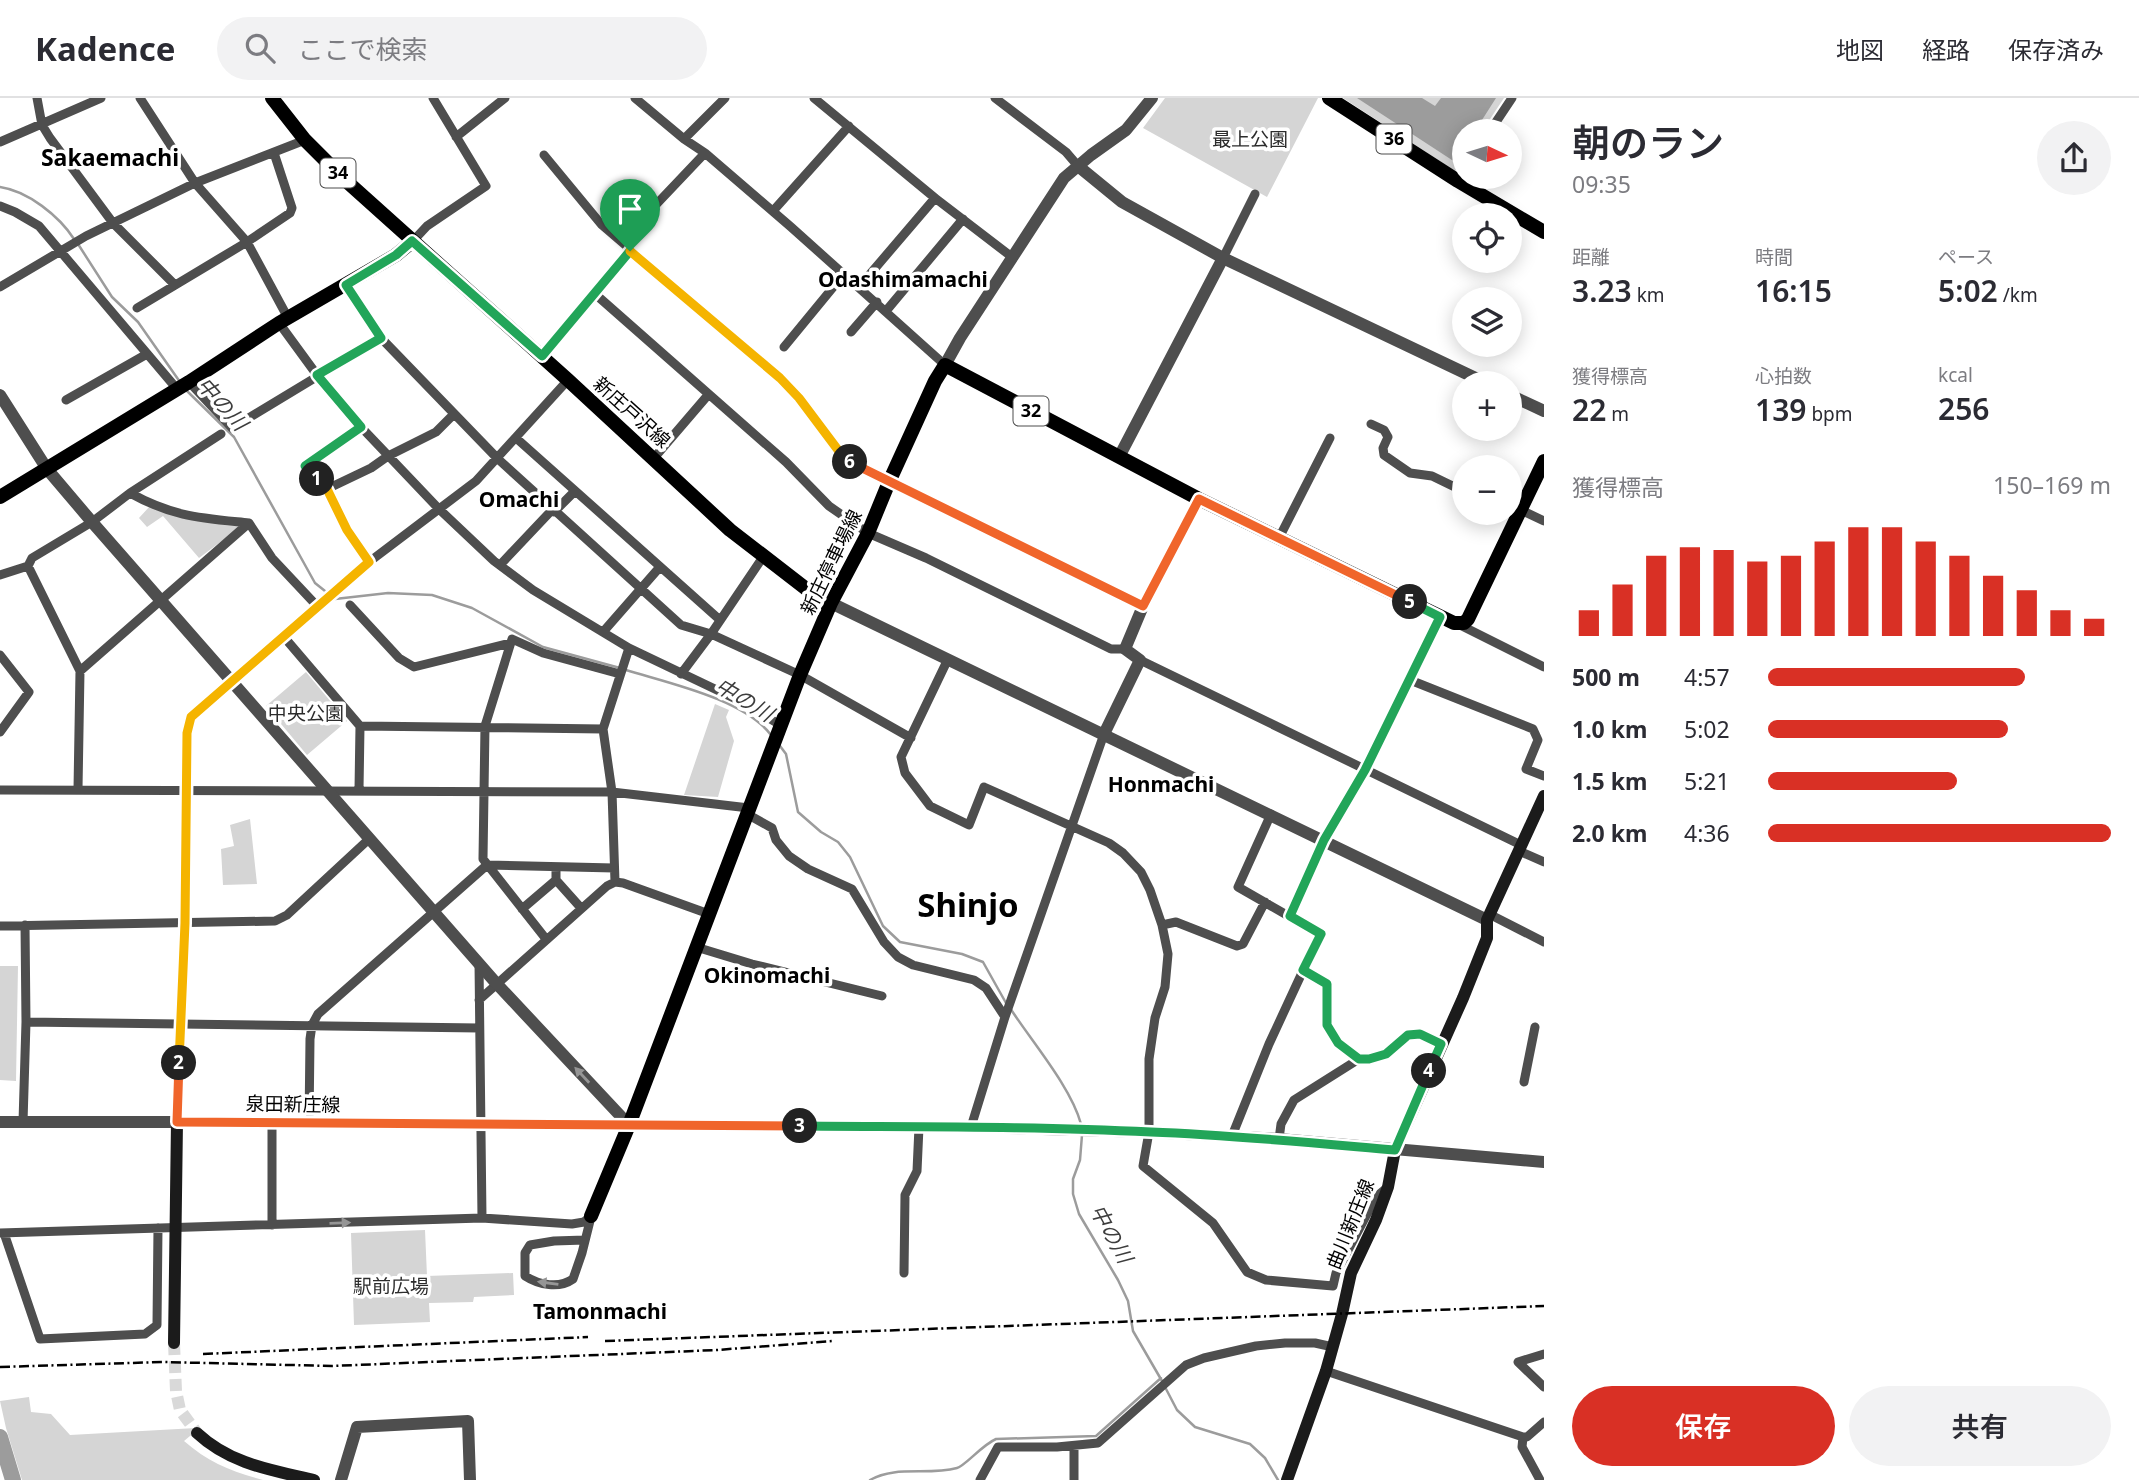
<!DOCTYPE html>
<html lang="ja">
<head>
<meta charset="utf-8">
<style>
	:root { --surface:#fff; --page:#f2f2f3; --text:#2b2b33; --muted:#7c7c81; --line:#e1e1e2; --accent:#d93025 }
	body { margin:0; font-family:"Noto Sans","Noto Sans JP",sans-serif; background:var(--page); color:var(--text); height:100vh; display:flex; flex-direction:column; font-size:26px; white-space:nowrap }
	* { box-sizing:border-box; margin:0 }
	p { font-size:23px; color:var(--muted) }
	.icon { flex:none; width:38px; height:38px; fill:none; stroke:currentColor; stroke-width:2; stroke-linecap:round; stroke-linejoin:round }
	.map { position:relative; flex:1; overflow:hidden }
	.details { display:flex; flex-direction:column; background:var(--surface); width:595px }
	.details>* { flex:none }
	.needle { width:46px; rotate:94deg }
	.fabs { position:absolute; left:1452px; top:21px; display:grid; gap:14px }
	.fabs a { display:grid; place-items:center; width:70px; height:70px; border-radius:50%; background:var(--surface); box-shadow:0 4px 18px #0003; font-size:35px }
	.pin { position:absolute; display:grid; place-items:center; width:60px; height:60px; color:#fff; margin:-72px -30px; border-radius:50% 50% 50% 0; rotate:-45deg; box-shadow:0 0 7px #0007 }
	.pin .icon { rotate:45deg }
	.km { position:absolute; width:35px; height:35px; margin:-18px; border-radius:50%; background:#222; color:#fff; font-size:19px; line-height:35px; text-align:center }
	.round { display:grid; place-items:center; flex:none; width:74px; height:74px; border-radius:37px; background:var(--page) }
	.overview { display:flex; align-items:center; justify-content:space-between; height:119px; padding:0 28px }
	h1 { font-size:38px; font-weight:600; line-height:52px }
	.stats { display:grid; grid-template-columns:repeat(3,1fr); gap:10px; height:119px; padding:7px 28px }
	.stats div { display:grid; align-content:center }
	.stats b { font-size:30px; font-weight:600 }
	.stats small { font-size:19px; font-weight:400 }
	.stats p { font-size:19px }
	.chart { height:196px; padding:14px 28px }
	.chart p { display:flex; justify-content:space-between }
	.chart svg { width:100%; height:126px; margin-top:7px; stroke:var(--accent); stroke-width:6 }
	.primary-button { display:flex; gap:14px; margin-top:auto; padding:14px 28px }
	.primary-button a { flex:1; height:80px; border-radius:42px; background:var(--accent); color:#fff; font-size:28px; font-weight:600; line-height:80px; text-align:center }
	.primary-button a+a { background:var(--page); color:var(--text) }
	ul { padding:0 28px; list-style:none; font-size:23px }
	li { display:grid; grid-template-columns:112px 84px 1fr; align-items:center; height:52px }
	li i { height:18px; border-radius:9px; background:var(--accent) }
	header { display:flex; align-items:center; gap:42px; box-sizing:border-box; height:98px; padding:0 35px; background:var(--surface); border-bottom:2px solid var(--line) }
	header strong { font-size:33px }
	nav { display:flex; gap:38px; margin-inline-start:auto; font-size:24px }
	.search { width:490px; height:63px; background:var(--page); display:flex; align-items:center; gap:18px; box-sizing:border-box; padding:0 24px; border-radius:38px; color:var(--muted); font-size:26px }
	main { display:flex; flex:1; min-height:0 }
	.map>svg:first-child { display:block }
</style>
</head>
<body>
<header>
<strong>Kadence</strong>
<div class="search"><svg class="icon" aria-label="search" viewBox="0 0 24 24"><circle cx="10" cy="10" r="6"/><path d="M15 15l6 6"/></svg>ここで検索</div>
<nav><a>地図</a><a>経路</a><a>保存済み</a></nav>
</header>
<main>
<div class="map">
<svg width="1544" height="1382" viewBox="0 0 1544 1382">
	<rect width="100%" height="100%" fill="#fff"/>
	<path fill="#d5d5d5" d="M 1165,0 L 1318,0 L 1267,99 L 1143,30 Z
		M 1343,0 L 1504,0 L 1482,33 L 1465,33 L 1465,58 L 1455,73 Z
		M 150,408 L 236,426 L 239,430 L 199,460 L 163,418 L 147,429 L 139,420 Z
		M 306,574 L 347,623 L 307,657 L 266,608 Z
		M 715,606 L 729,612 L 726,619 L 734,643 L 718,699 L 684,697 Z
		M 250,721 L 257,786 L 223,787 L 221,751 L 234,748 L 230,727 Z
		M 0,868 L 18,868 L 16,983 L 0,982 Z
		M 425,1132 L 427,1178 L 513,1175 L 514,1197 L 474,1199 L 473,1204 L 429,1205 L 430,1224 L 354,1227 L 351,1135 Z
		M 29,1299 L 31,1314 L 51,1316 L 70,1337 L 196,1330 L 196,1333 L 184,1343 C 208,1364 232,1374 263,1382 L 22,1382 L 6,1330 L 0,1303 Z"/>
	<path fill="#9c9c9c" d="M 1357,0 L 1422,0 L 1435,8 L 1441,0 L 1496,0 L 1475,33 L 1465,33 L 1465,49 L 1455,64 Z"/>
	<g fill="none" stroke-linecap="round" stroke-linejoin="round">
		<path stroke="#9c9c9c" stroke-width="2.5" d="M 0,89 C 28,93 59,118 74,141
			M 78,146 L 112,199 L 138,224 L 180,284
			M 186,292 L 234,339 L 315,485 L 335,501 L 388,495 L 432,497 L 472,510 L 543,549 L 620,570
			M 626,572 C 668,585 744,601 771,637
			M 780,648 L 786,656 L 798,714 L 821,734 L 838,744 L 850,759 L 883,828 L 900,844 L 962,856 L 983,864 L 1006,905
			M 1010,910 C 1032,944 1071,989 1081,1026
			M 1082,1037 L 1080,1062 L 1073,1081 L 1073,1096 L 1079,1116 L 1118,1182 L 1128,1203 L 1133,1233 L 1162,1283
			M 1165,1289 L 1177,1312 L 1195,1329 L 1250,1346 L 1265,1360 L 1278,1382
			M 870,1382 C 896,1367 928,1378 957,1370 C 965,1368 982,1347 996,1341 L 1096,1338 L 1161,1280"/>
		<path stroke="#9c9c9c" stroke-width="16" d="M 0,1339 L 13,1382"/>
		<path stroke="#d9d9d9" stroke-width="12" stroke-dasharray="12 6" stroke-linecap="butt" d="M 174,1245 L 176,1293 L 180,1312 L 197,1335"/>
		<path stroke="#4e4e4e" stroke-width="9" d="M 37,0 L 42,27 L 50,40 L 113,125 L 175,187
			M 140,0 L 195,85 L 247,144 L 288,220
			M 635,0 L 684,41 L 705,55 L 791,129 L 945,267
			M 814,0 L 935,100 L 1012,159
			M 995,0 L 1066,54 L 1078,68
			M 1490,33 L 1512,0
			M 456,39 L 505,0
			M 684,41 L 725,0
			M 0,44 L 101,0
			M 544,57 L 601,126 L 780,280 L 799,300 L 844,361 L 1143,508
			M 0,108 L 15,114 L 39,128 L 177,291
			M 773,113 L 849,28
			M 413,143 L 427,128 L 486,88 L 433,0
			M 1223,160 L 1255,96
			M 346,187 L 381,240 L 498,361 L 681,527 L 711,536 L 800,577 L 911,640
			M 0,189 L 86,138 L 195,85 L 305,42
			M 859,189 L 935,100
			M 594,195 L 786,364 L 829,408 L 868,435 L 926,460 L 1111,551 L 1125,551
			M 137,210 L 247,144 L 290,115 L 292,110 L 274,55
			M 886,213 L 963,121
			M 279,225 L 317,277 L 361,329 L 439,411 L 494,463 L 533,492 L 629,550 L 740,603 L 782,628
			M 851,234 L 877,204
			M 784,249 L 844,176
			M 542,258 L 630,153 L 631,133 L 705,55
			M 189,284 L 232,330 L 381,240
			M 66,302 L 147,256
			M 1371,326 L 1384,332 L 1388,339 L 1383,350 L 1384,357 L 1410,375 L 1432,378 L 1465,394
			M 361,329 L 305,368 L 327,391 L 347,432 L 369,464
			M 516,340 L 720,522
			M 654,360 L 708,297
			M 327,391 L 371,370 L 388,358 L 436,334 L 454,316
			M 130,395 C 173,419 201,420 249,425
			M 1521,412 L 1544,423
			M 554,414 L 575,393
			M 249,425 L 272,460 L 318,509
			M 1279,440 L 1330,340
			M 500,467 L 552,412
			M 28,468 L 80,573 L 78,691
			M 0,477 L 28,468 L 32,460 L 92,424 L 130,395 L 221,336
			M 350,507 L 399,560 L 414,569 L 510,545
			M 1458,526 L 1544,569
			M 603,534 L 659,470
			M 284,539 L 360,628 L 359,692
			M 0,557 L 29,594 L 0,634
			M 948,561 L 901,659 L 905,675 L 930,708 L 969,727 L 984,689 L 1109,745 L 1123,755 L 1141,774 L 1150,792 L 1162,827 L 1168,856 L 1165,889 L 1155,920 L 1149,961 L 1149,1034 L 1143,1068 L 1213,1125 L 1247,1174 L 1266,1182 L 1333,1188 L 1336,1175 L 1376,1099 L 1388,1089
			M 1140,562 L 1521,747
			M 80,573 L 249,425
			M 681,576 L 711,536 L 763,459
			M 1410,582 L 1533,631 L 1538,642 L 1526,671 L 1544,678
			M 233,583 L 369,464 L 476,383 L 568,282
			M 360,628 L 603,631
			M 0,692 L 612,694 L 749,710
			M 747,716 L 772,730 L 776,742 L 789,758 L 808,771 L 852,791 L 884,844 L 898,859 L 913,867 L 974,882 L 986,890 L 1005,919
			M 1519,753 L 1544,764
			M 556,782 L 581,810
			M 615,784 L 612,694 L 603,631 L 629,550
			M 522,811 L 556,782 L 556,769
			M 1489,816 L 1544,844
			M 1290,818 L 1324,742 L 1365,672 L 1440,519
			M 1162,827 L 1176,824 L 1237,848 L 1243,846 L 1265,804
			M 0,828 L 275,823 L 287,817 L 369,741
			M 546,841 L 483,761 L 485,628 L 512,541 L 543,555 L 620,576
			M 696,849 L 752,866 L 882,898
			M 479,865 L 482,1120
			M 1303,872 L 1327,886 C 1327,929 1323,933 1359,961
			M 479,902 L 607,788 L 615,784 L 623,785 L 709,816
			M 26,924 L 479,930
			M 1524,984 L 1535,929
			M 23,1024 L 26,924 L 25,827
			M 309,1026 L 310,941 L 312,927 L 318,916 L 487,767 L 614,770
			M 971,1029 L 1005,919 L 1104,636
			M 1232,1038 L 1269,946 L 1320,836 L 1238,789 L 1271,716
			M 1279,1041 L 1281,1026 L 1294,1002 L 1359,961 L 1369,961 L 1386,956 L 1408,937 L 1420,936 L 1441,946
			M 272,1127 L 272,1025
			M 0,1135 L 482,1120 L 572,1126 L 584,1124 L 591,1118
			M 4,1135 L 40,1241 L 145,1236 L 157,1227 L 158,1130
			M 585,1142 L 554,1143 L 530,1147 L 525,1155 L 525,1178 C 539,1187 559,1191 573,1181 L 582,1155 L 591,1119
			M 904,1175 L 905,1097 L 917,1073 L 919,1029
			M 1544,1256 L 1518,1264 L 1544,1289
			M 1326,1273 L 1523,1339
			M 1523,1339 L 1522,1349 L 1540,1382
			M 1523,1339 L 1527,1339 L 1544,1324
			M 980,1382 L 998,1349 L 1057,1349 L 1098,1345 L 1186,1267 L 1204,1260 L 1256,1248 L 1285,1245 L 1315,1245 L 1333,1249
			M 1074,1382 L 1074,1348"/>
		<path stroke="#4e4e4e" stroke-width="12" d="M 1078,68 L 1122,104 L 1223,160 L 1486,285
			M 945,267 L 960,240 L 1064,80 L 1091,57 L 1126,32 L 1152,0
			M 0,297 L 47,371 L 92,424 L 496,885 L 629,1027 L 971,1029 L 1149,1034 L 1279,1041 L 1544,1064
			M 1510,297 L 1544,313
			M 1119,359 L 1223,160
			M 831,505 L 1487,822
			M 1104,636 L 1140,562 L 1125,551 L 1143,508 L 1199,401
			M 0,1024 L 177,1024 L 185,825 L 187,635 L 191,619 L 233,583
			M 341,1382 L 357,1329 L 468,1323 L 470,1382"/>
		<path stroke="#1b1b1b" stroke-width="12" d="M 174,1245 L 177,1024 L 629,1027
			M 197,1335 C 230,1366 271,1372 314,1382
			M 1287,1382 L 1326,1273 L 1342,1216 L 1351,1175 L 1376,1122 L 1388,1089 L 1395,1052 L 1463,900 L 1487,840 L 1487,822 L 1544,698"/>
		<path stroke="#000" stroke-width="14" d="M 272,0 L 305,42 L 344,81 L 568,282 L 730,432 L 809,493 L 831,505
			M 1329,0 L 1458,83 L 1544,134
			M 0,399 L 189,284 L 279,225 L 396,157 L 413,143
			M 591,1118 L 629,1027 L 800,577 L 831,505 L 868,435 L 889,384 L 935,283 L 945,267 L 1199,401 L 1454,525 L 1464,525 L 1468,521 L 1544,363"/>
		<path stroke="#000" stroke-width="2.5" stroke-dasharray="10 3.5 2 3.5" stroke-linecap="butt" d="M 605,1243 L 1544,1208
			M 203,1256 L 588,1239
			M 0,1269 L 163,1264 L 332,1268 L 717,1252 L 832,1243"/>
	</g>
	<defs><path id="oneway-solid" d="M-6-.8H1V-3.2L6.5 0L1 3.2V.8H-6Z" transform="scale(1.75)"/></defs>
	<g fill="#959595">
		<use href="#oneway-solid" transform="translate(582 977) rotate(-133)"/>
		<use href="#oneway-solid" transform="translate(340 1125) rotate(-2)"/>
		<use href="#oneway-solid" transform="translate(548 1185) rotate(-172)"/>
	</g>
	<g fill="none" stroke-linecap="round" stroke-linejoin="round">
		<g stroke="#fff" stroke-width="14">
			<path id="split-1" d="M 317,381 L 305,368 L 361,329 L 317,277 L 381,240 L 346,187 L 396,157 L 412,143 L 542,258 L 630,153"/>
		</g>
		<g stroke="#fff" stroke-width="14">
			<path id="split-2" d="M 179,965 L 185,825 L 187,635 L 191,619 L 369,464 L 347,432 L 327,391 L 317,381"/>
		</g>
		<g stroke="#fff" stroke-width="14">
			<path id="split-3" d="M 179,965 L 177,1024 L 800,1028"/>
		</g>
		<g stroke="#fff" stroke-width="14">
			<path id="split-4" d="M 800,1028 C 917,1029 1034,1028 1151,1034 C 1232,1037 1314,1045 1395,1052 L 1429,973"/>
		</g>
		<g stroke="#fff" stroke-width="14">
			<path id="split-5" d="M 1410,504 L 1440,519 L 1365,672 L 1324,742 L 1290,818 L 1321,836 L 1303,872 L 1327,886 L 1327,927 L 1338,945 L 1359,961 L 1369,961 L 1386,956 L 1408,937 L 1420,936 L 1441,946 L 1429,973"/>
		</g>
		<g stroke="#fff" stroke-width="14">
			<path id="split-6" d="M 850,364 L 1143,508 L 1199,401 L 1410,504"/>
		</g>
		<g stroke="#fff" stroke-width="14">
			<path id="split-7" d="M 630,153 L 780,280 L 799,300 L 844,360 L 850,364"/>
		</g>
		<use href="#split-1" stroke="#22a559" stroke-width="9"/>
		<use href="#split-2" stroke="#f5b400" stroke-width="9"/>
		<use href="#split-3" stroke="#f0652b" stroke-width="9"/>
		<use href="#split-4" stroke="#22a559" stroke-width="9"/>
		<use href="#split-5" stroke="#22a559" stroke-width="9"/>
		<use href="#split-6" stroke="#f0652b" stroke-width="9"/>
		<use href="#split-7" stroke="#f5b400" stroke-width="9"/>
	</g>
	<g text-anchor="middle" stroke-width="7" stroke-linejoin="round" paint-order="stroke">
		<g fill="#fff" stroke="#4c4c4c" stroke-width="2">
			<rect x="1376.5" y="26.5" width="35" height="29" rx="5"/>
			<rect x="320.5" y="60.5" width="35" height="29" rx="5"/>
			<rect x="1013.5" y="298.5" width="35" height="29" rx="5"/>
		</g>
		<g font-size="18" font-weight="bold" fill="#000">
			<text x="1394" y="47">36</text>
			<text x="338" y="81">34</text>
			<text x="1031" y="319">32</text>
		</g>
		<g font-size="19" fill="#2c2c2c" stroke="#fff">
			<text x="1250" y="48">最上公園</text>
			<text x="306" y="622">中央公園</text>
			<text x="391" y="1195">駅前広場</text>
		</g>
		<g font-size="19" fill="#000" stroke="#fff">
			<text transform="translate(632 314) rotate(42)" y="7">新庄戸沢線</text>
			<text transform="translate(831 464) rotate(-64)" y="7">新庄停車場線</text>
			<text transform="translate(293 1006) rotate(1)" y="7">泉田新庄線</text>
			<text transform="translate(1350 1126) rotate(-68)" y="7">曲川新庄線</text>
		</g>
		<g font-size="21" font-weight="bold" fill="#000" stroke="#fff">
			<text x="903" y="189">Odashimamachi</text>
			<text x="519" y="409">Omachi</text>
			<text x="1161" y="694">Honmachi</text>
			<text x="767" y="885">Okinomachi</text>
			<text x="600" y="1221">Tamonmachi</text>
		</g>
		<g font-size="21" font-style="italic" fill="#3d3d3d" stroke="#fff">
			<text transform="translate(222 306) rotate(48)" y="7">中の川</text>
			<text transform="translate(744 602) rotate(31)" y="7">中の川</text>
			<text transform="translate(1111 1136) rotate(61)" y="7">中の川</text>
		</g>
		<g font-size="23" font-weight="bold" fill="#000" stroke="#fff">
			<text x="110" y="68">Sakaemachi</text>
		</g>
		<g font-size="33" font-weight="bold" fill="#000" stroke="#fff">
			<text x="968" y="819">Shinjo</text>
		</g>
	</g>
</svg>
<div class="fabs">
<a><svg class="needle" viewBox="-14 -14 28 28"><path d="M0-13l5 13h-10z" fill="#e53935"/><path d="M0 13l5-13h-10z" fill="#7c7c81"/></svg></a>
<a><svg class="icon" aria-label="locate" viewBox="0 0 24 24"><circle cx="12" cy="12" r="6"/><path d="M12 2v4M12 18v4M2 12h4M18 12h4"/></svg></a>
<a><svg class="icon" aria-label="layers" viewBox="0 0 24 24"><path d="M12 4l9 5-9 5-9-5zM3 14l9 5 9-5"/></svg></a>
<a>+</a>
<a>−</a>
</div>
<div class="pin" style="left:630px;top:153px;background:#1e9e55"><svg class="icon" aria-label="arrive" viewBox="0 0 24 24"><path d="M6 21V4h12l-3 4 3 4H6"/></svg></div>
<b class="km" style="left:317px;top:381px">1</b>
<b class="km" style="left:179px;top:965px">2</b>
<b class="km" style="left:800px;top:1028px">3</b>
<b class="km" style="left:1429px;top:973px">4</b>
<b class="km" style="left:1410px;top:504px">5</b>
<b class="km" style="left:850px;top:364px">6</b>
</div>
<section class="details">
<div class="overview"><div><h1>朝のラン</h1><p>09:35</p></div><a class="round"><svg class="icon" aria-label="share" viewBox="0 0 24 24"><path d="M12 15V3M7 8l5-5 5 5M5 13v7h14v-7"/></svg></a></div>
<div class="stats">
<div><p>距離</p><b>3.23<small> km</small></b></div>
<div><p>時間</p><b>16:15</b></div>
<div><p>ペース</p><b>5:02<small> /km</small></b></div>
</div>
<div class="stats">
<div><p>獲得標高</p><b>22<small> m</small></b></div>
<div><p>心拍数</p><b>139<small> bpm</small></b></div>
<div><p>kcal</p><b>256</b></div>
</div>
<div class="chart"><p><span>獲得標高</span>150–169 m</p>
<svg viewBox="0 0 160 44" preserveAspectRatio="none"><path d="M5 44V35M15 44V26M25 44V16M35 44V13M45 44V14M55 44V18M65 44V16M75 44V11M85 44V6M95 44V6M105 44V11M115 44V16M125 44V23M135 44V28M145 44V35M155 44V38"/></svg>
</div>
<ul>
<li><b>500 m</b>4:57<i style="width:75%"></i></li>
<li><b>1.0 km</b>5:02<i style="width:70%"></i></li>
<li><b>1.5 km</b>5:21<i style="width:55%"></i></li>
<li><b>2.0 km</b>4:36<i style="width:100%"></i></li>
</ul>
<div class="primary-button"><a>保存</a><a>共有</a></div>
</section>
</main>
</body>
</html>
